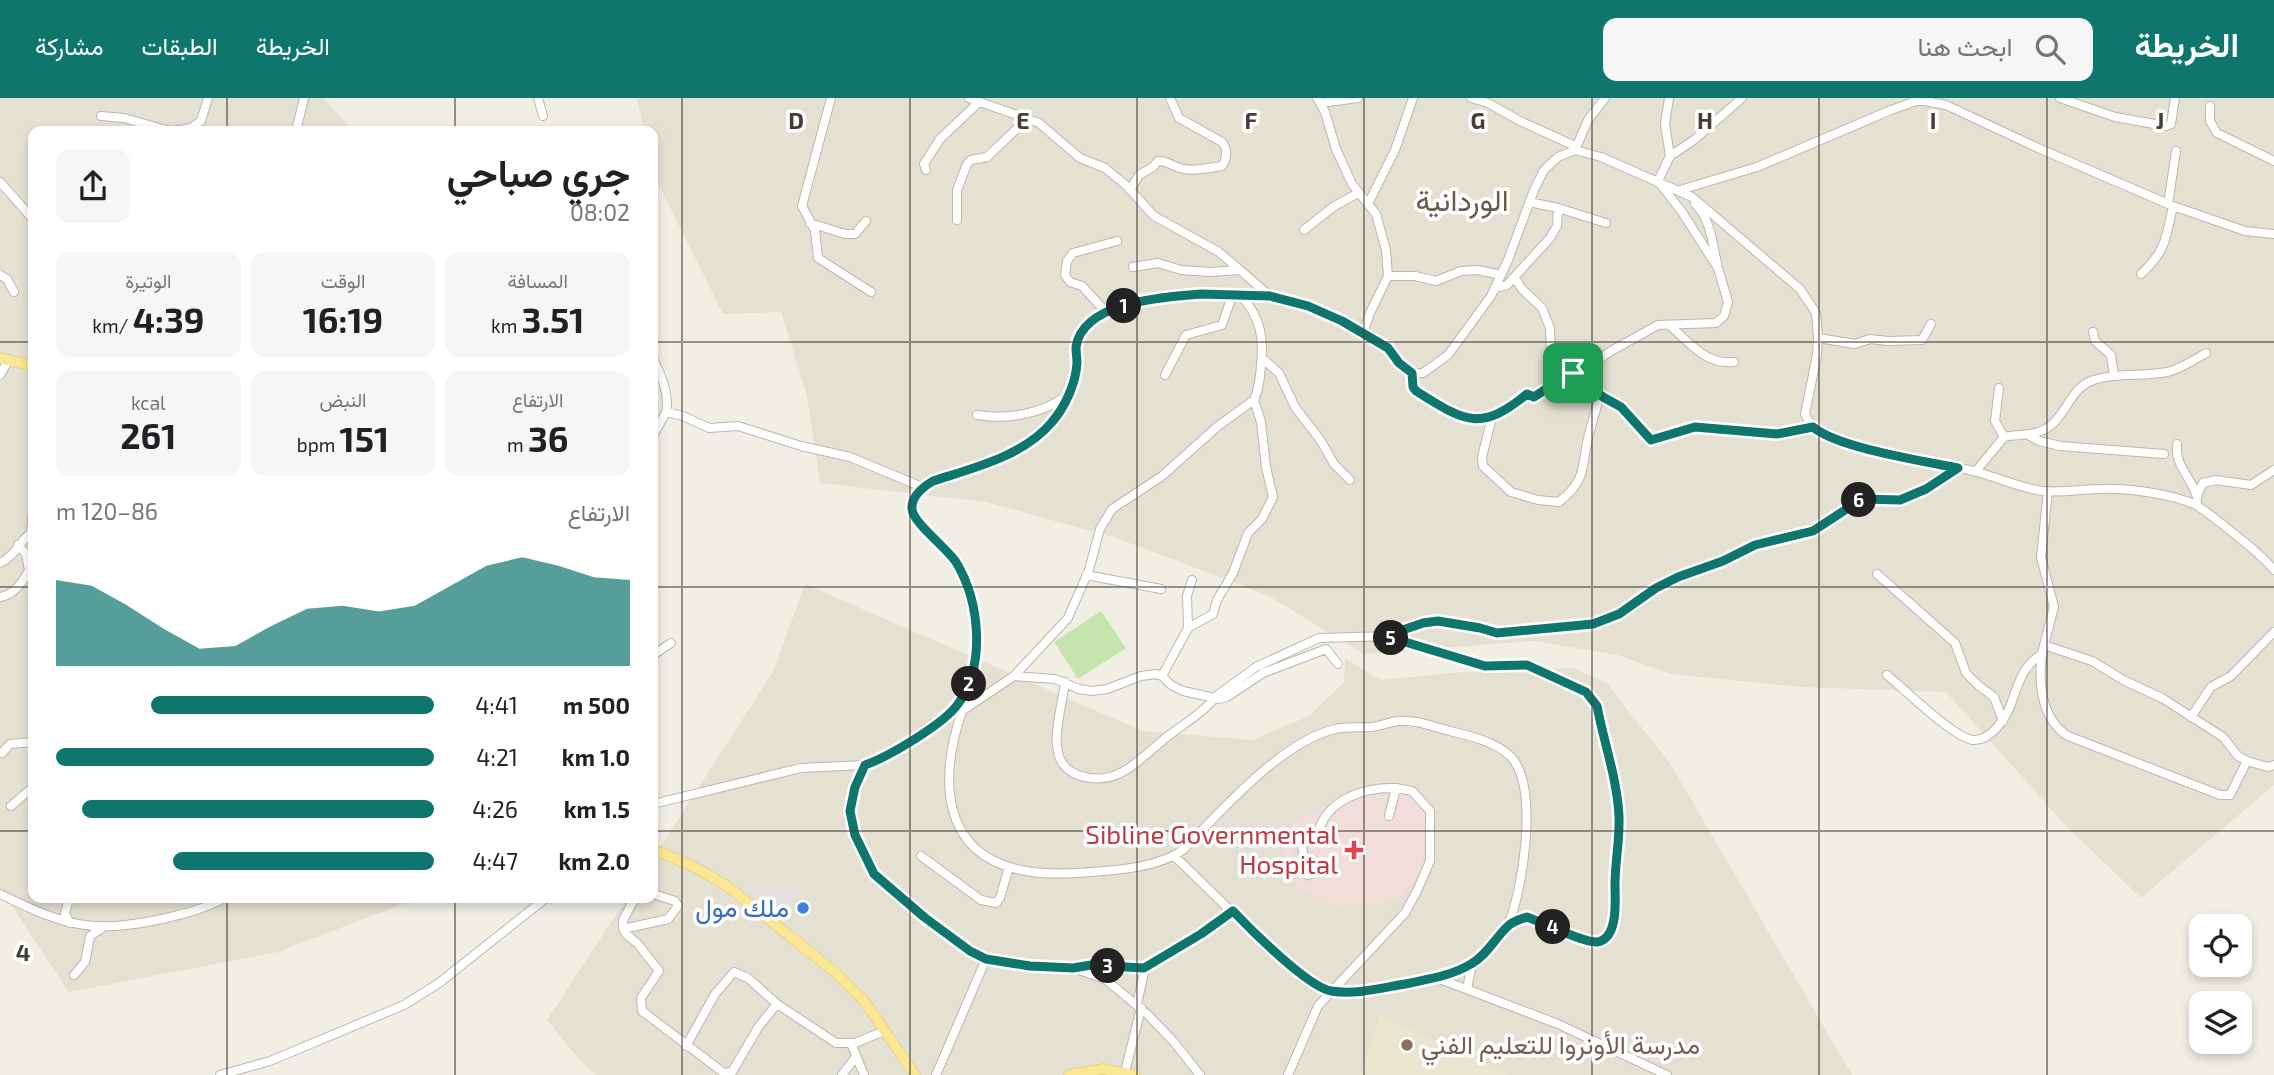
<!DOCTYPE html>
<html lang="ar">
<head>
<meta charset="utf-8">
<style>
	:root { --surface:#fff; --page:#f6f6f6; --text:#202124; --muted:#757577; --accent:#0f766e }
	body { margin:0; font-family:"Exo 2",Vazirmatn,sans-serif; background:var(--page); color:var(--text); direction:rtl; height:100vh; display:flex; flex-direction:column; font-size:26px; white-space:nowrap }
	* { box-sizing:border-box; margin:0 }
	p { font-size:23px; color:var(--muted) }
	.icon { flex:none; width:38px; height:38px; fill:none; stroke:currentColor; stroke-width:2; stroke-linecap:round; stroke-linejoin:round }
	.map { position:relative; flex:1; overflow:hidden; direction:ltr }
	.panel { position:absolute; left:28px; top:28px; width:630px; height:777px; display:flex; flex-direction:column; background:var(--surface); border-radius:14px; box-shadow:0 4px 10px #0003; direction:rtl }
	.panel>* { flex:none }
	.tools { position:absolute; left:2189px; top:816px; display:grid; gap:14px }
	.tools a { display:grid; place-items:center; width:63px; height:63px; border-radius:14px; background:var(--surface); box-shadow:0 4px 10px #0003; font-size:35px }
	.pin { position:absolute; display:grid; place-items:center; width:60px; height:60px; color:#fff; margin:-30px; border-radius:14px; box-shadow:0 4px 10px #0006 }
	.km { position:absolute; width:35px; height:35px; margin:-18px; border-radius:50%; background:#222; color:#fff; font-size:19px; line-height:35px; text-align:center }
	.round { display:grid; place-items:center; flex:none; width:74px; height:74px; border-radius:14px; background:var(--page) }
	.headline { display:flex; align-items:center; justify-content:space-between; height:119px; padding:0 28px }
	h1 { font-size:38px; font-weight:700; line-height:52px }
	.metrics { display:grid; grid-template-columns:repeat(3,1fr); gap:10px; height:119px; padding:7px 28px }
	.metrics div { display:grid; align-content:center; border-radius:14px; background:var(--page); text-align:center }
	.metrics b { font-size:35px; font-weight:700 }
	.metrics small { font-size:19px; font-weight:400 }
	.metrics p { font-size:19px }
	.chart { height:196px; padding:14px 28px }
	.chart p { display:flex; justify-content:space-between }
	.chart svg { width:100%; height:126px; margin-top:7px; fill:var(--accent); opacity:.7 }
	ul { padding:0 28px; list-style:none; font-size:23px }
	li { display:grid; grid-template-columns:112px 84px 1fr; align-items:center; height:52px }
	li i { height:18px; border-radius:9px; background:var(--accent) }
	header { display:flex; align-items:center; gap:42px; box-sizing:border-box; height:98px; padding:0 35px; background:var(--accent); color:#fff }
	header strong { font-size:33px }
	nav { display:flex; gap:38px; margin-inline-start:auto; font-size:24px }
	.search { width:490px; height:63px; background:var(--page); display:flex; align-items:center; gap:18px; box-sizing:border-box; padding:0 24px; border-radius:14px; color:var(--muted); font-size:26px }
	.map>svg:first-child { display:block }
</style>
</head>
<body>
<header>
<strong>الخريطة</strong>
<div class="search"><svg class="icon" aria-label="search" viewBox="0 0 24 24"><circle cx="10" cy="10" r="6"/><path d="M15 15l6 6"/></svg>ابحث هنا</div>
<nav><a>الخريطة</a><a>الطبقات</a><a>مشاركة</a></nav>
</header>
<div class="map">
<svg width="2274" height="977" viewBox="0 0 2274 977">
	<rect width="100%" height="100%" fill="#f1efe4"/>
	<path fill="#e5e1d2" d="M 0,0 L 323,0 L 354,33 L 33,33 L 33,800 L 418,800 L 278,854 L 69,894 L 0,790 Z
		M 637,0 L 2274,0 L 2274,687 L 2141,800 L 2066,728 L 1946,594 L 1801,589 L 1670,576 L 1618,557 L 1534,543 L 1364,556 L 1267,497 L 1116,440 L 986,404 L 820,385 L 807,298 L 781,214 L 723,216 L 654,77 L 653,33 L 644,33 Z
		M 805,486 L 1143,633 L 1252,642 L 1309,618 L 1344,584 L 1345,560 L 1380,582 L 1464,574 L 1572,570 L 1607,585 L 1671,667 L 1852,977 L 596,977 L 579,961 L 547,922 L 627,800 L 653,800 L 653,760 L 773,574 Z"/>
	<path fill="#eae5ce" d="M 1379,917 L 1510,977 L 1361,977 Z"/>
	<path fill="#f2ded8" d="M 1388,682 L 1414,685 L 1426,718 L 1422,772 L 1402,799 L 1374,807 L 1334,808 L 1317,801 L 1296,786 L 1282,762 L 1294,725 L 1360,689 Z"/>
	<path fill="#c6e4ae" d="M 1101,513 L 1126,550 L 1078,581 L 1054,544 Z"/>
	<path fill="#e2e0dc" d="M 1294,736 L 1312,738 L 1312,760 L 1318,779 L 1306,786 L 1292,763 Z
		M 791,787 L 799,792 L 785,816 L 755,794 L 760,789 L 773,791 Z"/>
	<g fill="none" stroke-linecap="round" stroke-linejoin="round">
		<g stroke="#bcb7a7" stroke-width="10">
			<path id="minor" d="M 538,0 L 543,18
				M 831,0 L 802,108 L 815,132 L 818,160 L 871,194
				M 969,0 L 1039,25 L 1080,60 L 1105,70 L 1127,88 L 1154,118 L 1219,154 L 1270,198
				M 1317,0 L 1325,14 L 1336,51 L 1352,86 L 1376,116 L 1386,152 L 1388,178 L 1370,215 L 1363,235
				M 1471,0 L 1488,5 L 1520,23 L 1575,48
				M 1669,0 L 1665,26 L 1670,58
				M 2060,0 L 2115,19 L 2166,28 L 2171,26 L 2175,0
				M 1321,5 L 1358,0
				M 2210,8 L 2210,23 L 2217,35 L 2274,63
				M 101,18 L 124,20 L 170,33
				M 171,33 L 191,30 L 201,23 L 208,0
				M 296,33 L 304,0
				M 1575,52 L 1588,22 L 1605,0
				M 926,72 L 924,66 L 940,41 L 979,4
				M 0,84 L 33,121
				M 1130,92 L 1139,77 L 1153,69 L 1158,63 C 1167,62 1171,68 1180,70 C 1193,74 1208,70 1222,68 C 1227,61 1228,51 1222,44 L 1179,20 L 1170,0
				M 1680,92 L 1757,69 L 1891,12 L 1916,3 L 1925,3 L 1946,7 L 2038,50 L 2173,108 L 2245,133 L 2274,136
				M 1369,104 L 1395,52 L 1413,0
				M 1529,104 L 1558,110 L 1606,125
				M 1695,106 C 1711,122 1712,144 1717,165
				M 2168,106 L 2176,53
				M 957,122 L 957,92 L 967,66 L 971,62 L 987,59 L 1028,20
				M 810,125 L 845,136 L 855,136 L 866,123
				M 1304,132 L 1333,109 L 1358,95
				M 1133,169 L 1158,165 L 1181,172 L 1210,174 L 1239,172
				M 2141,176 C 2166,153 2166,140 2173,108
				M 0,177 L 7,181 L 14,194
				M 1388,178 L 1415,178 L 1436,183 L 1461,173 L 1478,172 L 1501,177
				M 1514,179 L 1522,191 L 1542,210 L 1550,230 L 1552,280
				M 1495,190 L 1507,187 L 1550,140 L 1557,128 L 1558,110
				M 1107,215 L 1082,188 L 1070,184 L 1065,177 L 1067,163 L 1073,155 L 1117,143
				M 1670,228 C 1691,245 1705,267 1734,264
				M 2093,234 L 2095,243 L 2111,257 L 2114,278
				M 1818,240 L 1855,246 L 1870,241 L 1888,243 L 1922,242 L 1931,226
				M 1262,260 L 1279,275 L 1295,309 L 1321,343 L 1334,366 L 1350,382
				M 653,261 C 661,276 670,296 666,314
				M 1412,275 L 1413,289 L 1416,294 C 1464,322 1480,336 1527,296 L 1534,299 L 1549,289 L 1552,280 L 1584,272 L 1611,253 L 1658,227 L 1716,225 L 1724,218 L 1728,204 L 1718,170 L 1682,114 L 1658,83 L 1670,58 L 1694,42 L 1742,0
				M 1573,275 L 1603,299 L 1617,306 L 1651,342 L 1695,329 L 1777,336 L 1813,329
				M 0,277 L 9,261
				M 1165,277 L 1186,237 L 1222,227 L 1232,198
				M 1999,290 L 1995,323 L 2004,339
				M 977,317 C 1006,322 1042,316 1066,298
				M 1492,319 L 1482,359 L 1483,368 L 1511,394 L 1538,402 L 1559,404 C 1587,381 1581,371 1588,340 C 1592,325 1596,311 1600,297
				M 2028,337 L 2039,343 L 2060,348 L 2164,356
				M 653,338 L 666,314 L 683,318 L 709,330 L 738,328 L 801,348 L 850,359 L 922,389
				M 2177,346 C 2174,367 2192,380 2197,399
				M 1976,373 L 2004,339 C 2016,336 2030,338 2041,333 C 2065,324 2068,292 2091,283 C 2115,274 2142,279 2167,274 C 2180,271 2194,262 2206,255
				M 2048,393 L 2041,459 L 2054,509 L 2044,547 L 2092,563 L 2125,583 L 2162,600 L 2223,639 L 2238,658 L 2247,663 L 2268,669 L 2274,667
				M 2196,407 L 2198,395 L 2203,385 L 2216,382 L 2251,387 L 2274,372
				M 0,465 C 15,458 18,445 31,435 L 33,412
				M 1877,476 L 1955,545 L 1966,575 L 1979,588 L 1994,599 L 2003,623
				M 1086,477 L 1161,491
				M 0,499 C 14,497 23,484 29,472 L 26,456 L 18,447
				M 1188,530 L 1187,498 L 1192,482
				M 1388,539 L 1485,567 L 1527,567 L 1586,594 L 1593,601 L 1597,608 L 1611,662 L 1619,717 L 1616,812 L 1612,828 L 1604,841 L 1594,844 L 1527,819 L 1508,828
				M 2044,547 C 2037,577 2039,620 2068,638 L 2220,697 L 2230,697 L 2247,663
				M 653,557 L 671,545
				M 1887,577 C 1904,591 1954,640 1973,642 C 1991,643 2006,620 2011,606 C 2018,587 2022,568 2041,557
				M 1014,578 L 1055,581 L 1079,591 L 1092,593 L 1107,591 L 1141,578 L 1156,576 L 1162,578 L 1171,587 L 1183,593 L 1219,601 L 1227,599 L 1263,575 L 1326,551 L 1338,566
				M 1162,578 L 1188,530 L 1213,516 L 1217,502 L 1233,475 L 1248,435 L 1262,421 L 1273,399 L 1266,369 L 1261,324 L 1254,302
				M 1065,584 C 1063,602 1053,637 1058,654 C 1060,666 1068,673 1078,677 C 1120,692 1143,656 1172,635 C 1187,624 1202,615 1214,601
				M 1212,601 L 1256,569 L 1319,540 L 1390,538 L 1423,525 L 1438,523 L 1480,530 L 1498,535 L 1593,525 L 1619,516 L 1664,485 L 1678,479 L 1722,463 L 1755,447 L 1813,433 L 1862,401 L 1900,402 L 1926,391 L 1958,370
				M 2191,619 L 2211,589 L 2231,578 L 2274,534
				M 2,655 L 10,646 L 33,644
				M 865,667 L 853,695 L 851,721 L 855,737 L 879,782 L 954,841 L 986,861 L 1018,867 L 1073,870 L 1105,881 L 1147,916 L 1174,944 L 1200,977
				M 653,706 L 801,670 L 865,667 L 886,658 L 956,610 L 968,589 L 973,569 L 976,545 L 974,521 L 967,492 L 958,467 L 946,450 L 920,427 L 912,412 L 916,398 L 922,389 L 933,383 L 1010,355 L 1046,330 L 1063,307 L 1073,287 L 1077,267 L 1077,245 L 1086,227 L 1098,219 L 1129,206 L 1201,196 L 1270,198 L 1293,204 L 1342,223 L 1389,250 L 1406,272 L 1412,275 L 1423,275 L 1448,257 L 1491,198 L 1508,162 L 1534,92 L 1544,72 L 1558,59 L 1575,52 L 1601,59 L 1692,99 L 1800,191 L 1816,215 L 1818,240 L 1817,257 L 1805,316 C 1818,354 1940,363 1977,374 C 1999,380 2020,390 2043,393 C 2063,395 2082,391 2102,391 C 2127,390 2173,396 2196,407 C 2205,412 2213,420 2222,426 C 2240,441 2259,454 2274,472
				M 11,708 L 33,689
				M 921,758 L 981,802 L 996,805 L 1000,800 L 1009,769
				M 1174,758 C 1215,796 1254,839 1299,873 C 1307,879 1315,888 1325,891 C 1352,901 1387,889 1414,884 C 1440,879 1466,873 1486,854 C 1494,846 1505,836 1509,825 C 1523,789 1537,698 1515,664 C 1503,645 1470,638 1450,633 C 1434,629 1414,621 1398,623 C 1389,624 1381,628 1372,629 C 1359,630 1347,628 1335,631 C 1281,644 1221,713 1183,752 C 1158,769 1121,772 1091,774 C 1068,776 1043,777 1021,772 C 939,755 940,678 962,613 L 1014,578 L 1068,520 L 1089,472 L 1100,431 L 1112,411 L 1162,378 L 1218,328 L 1254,302 C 1259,291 1260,280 1261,268 C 1264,241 1261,220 1242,199
				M 1308,777 L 1302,749 L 1307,735 L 1318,735 C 1327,701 1364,689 1396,690
				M 0,796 C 66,828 90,836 162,821 C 183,816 205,811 224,800
				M 69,800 L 65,816 L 70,825
				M 635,800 L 623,822 L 623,831 L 626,836 L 638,846 L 659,873 L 641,900 L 642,913 L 724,975 L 732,974 L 759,928 L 777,906 L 836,945 L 855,945 L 884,933
				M 623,831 L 668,821 L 678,808 L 675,803 L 653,796
				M 1078,868 L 1092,867 L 1145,870
				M 74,877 L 85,864 L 90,838 L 101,831
				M 1437,880 L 1558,926 L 1667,977
				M 1467,891 L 1472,866
				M 1137,906 L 1145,870 L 1201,837 L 1233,813
				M 851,945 L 864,977
				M 686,948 L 715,896 L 734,874 L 748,880 L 777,906
				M 1125,974 L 1141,910
				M 220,977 L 270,963 L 404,907 L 439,885 L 546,800
				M 842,977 L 855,960
				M 936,977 L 986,861
				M 1288,977 L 1318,908 L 1405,815 L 1417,793 L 1430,763 L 1430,713 L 1412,693 L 1396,690 L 1389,718"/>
		</g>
		<g stroke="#dec566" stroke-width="11">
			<path id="major" d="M 0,260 L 33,268
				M 653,751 L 696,770 L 727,788 L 836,875 L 865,904 L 915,977
				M 1069,977 L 1103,971 L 1135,977"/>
		</g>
		<use href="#minor" stroke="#fff" stroke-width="8"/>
		<use href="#major" stroke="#fae795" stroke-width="10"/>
	</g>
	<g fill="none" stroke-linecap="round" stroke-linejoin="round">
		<g stroke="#fff" stroke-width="14">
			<path id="route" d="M 1201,196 L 1270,198 L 1308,208 L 1342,223 L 1388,250 L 1399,265 L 1412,275 L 1413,289 L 1416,293 C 1464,323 1480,335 1527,296 L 1534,299 L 1549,289 L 1552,280 L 1573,275 L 1603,299 L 1621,309 L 1651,342 L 1695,329 L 1777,336 L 1813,329 C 1838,350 1923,363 1958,370 L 1926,391 L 1900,402 L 1862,401 L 1813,433 L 1755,447 L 1723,463 L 1678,479 L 1656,490 L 1619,516 L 1593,526 L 1497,535 L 1480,530 L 1438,523 L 1423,525 L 1385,538 L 1485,568 L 1527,567 L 1586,594 L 1597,608 C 1604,645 1617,680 1619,718 C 1620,741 1615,764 1615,787 C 1615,801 1619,841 1597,844 C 1584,845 1541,824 1527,819 C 1521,821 1513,823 1508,828 C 1495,840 1487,857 1471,866 C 1451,878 1428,881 1405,886 C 1381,890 1356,897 1331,893 C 1308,889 1251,832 1233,813 L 1201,836 L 1144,870 L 1091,867 L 1073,870 L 1030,868 L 986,861 L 970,853 L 924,819 L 874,776 L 855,737 L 850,713 L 855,689 L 865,667 C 888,659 944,626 958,606 C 986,567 980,504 956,464 C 946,449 913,425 912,411 C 911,398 923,389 933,383 C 973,370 1024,358 1052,324 C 1065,309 1076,285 1077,265 C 1077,260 1076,255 1076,249 C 1083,203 1165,199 1201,196 Z"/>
		</g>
		<use href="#route" stroke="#0f766e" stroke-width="9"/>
	</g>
	<path fill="none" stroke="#433f34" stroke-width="2" stroke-opacity="0.55" d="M 227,0 L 227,33M 455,0 L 455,33M 682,0 L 682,977M 910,0 L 910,977M 1137,0 L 1137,977M 1364,0 L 1364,977M 1592,0 L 1592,977M 1819,0 L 1819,977M 2047,0 L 2047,977M 0,244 L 33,244M 653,244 L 2274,244M 0,489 L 33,489M 653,489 L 2274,489M 0,733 L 33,733M 653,733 L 2274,733M 227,800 L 227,977M 455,800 L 455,977"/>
	<path fill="#e0444e" stroke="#fff" stroke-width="2.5" d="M1350.5 741.5h7v7h7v7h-7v7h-7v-7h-7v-7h7z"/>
	<circle fill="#3f7fe0" stroke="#fff" stroke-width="2.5" cx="803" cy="810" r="7"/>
	<circle fill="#8d6e63" stroke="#fff" stroke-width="2.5" cx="1407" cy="947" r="7"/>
	<g text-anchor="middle" stroke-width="7" stroke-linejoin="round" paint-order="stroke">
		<g font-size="26" fill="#be3a42" stroke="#fff" text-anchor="end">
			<text x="1338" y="746">Sibline Governmental<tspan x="1338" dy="30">Hospital</tspan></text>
		</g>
		<g font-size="26" fill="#366cbe" stroke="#fff" text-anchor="end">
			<text x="789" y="819">ملك مول</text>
		</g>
		<g font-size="26" fill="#785e54" stroke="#fff" text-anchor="start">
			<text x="1421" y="956">مدرسة الأونروا للتعليم الفني</text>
		</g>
		<g font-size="30" fill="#655e4c" stroke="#fff">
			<text x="1462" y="113">الوردانية</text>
		</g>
	</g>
	<g font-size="23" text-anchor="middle" font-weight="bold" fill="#433f34" stroke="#fff" stroke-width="7" stroke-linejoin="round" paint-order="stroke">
		<text x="796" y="31">D</text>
		<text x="1023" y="31">E</text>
		<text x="1251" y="31">F</text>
		<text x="1478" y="31">G</text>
		<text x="1705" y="31">H</text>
		<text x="1933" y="31">I</text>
		<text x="2160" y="31">J</text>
		<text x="23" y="863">4</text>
	</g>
</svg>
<div class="tools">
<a><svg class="icon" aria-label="locate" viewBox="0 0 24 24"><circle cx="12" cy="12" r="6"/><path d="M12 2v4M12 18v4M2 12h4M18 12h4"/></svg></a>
<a><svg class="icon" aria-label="layers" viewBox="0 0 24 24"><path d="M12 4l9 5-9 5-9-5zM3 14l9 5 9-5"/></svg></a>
</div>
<div class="pin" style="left:1573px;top:275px;background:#1e9e55"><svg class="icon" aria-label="arrive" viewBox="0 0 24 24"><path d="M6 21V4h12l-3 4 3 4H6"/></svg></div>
<b class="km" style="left:1124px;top:208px">1</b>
<b class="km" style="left:969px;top:586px">2</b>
<b class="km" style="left:1108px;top:868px">3</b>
<b class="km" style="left:1553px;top:829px">4</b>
<b class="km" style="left:1391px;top:540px">5</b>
<b class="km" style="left:1859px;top:402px">6</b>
<section class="panel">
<div class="headline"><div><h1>جري صباحي</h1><p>08:02</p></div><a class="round"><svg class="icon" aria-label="share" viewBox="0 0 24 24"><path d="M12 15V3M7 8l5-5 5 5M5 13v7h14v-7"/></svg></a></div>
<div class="metrics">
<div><p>المسافة</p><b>3.51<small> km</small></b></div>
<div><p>الوقت</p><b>16:19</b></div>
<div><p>الوتيرة</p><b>4:39<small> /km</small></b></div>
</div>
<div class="metrics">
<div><p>الارتفاع</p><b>36<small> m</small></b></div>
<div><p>النبض</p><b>151<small> bpm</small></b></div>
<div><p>kcal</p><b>261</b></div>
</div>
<div class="chart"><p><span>الارتفاع</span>86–120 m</p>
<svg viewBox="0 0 160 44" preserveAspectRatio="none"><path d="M0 44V14L10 16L20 23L30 31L40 38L50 37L60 30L70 24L80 23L90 25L100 23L110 16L120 9L130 6L140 9L150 13L160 14V44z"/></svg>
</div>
<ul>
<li><b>500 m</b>4:41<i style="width:75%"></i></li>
<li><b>1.0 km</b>4:21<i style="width:100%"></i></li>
<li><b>1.5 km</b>4:26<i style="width:93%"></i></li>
<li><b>2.0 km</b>4:47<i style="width:69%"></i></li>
</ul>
</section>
</div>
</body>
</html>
